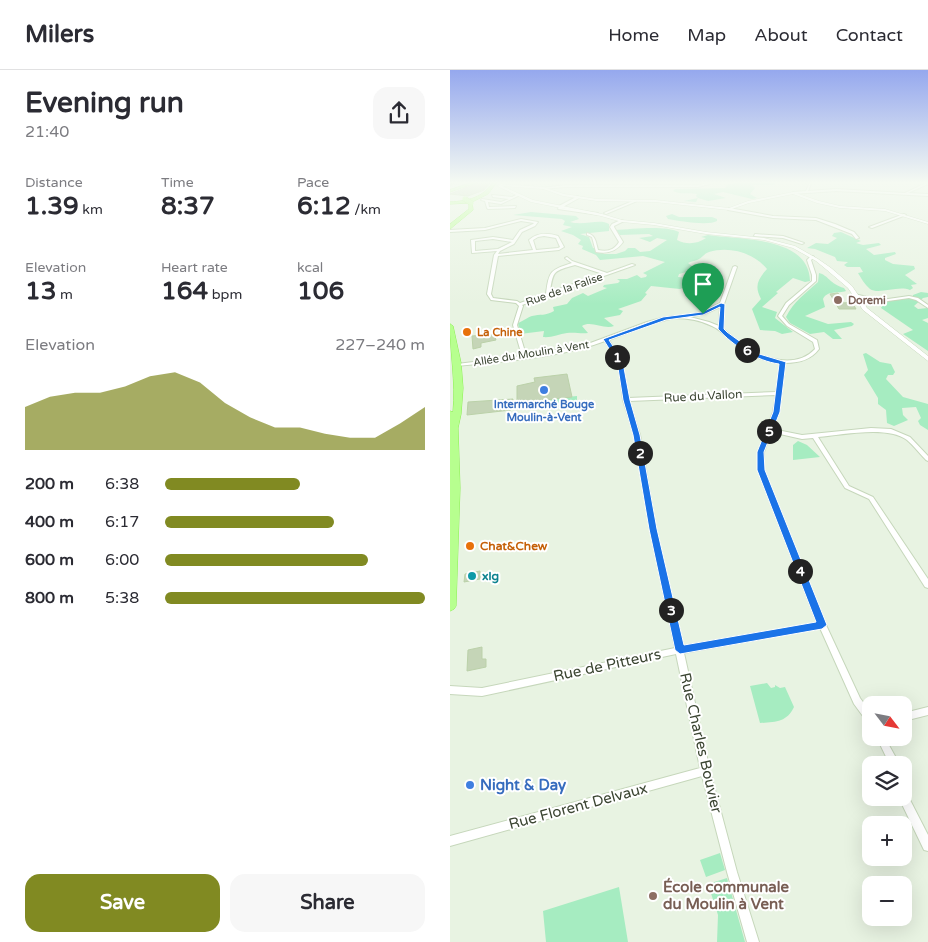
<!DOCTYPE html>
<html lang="en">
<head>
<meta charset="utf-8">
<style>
	:root { --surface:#fff; --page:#f7f7f7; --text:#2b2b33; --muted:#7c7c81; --line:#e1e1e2; --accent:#818a22 }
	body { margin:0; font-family:"Varela Round",sans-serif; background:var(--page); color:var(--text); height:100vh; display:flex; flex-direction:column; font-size:19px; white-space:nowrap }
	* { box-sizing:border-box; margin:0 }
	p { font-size:16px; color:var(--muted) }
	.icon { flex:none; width:28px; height:28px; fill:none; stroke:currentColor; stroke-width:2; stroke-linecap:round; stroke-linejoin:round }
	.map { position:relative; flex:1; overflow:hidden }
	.side { display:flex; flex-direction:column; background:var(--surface); width:450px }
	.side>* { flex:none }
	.needle { width:32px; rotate:122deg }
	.fabs { position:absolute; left:412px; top:626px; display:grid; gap:10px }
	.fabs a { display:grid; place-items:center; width:50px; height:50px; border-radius:10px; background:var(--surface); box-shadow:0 5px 20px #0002; font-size:25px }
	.pin { position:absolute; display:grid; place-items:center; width:42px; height:42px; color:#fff; margin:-51px -21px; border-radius:50% 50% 50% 0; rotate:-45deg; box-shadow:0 0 5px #0007 }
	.pin .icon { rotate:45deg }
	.km { position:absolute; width:25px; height:25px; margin:-12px; border-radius:50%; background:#222; color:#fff; font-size:14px; line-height:25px; text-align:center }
	.round { display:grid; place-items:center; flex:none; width:52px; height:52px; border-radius:15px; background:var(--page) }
	.head { display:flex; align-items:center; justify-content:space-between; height:85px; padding:0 25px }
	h1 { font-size:28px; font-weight:800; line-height:38px }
	.metrics { display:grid; grid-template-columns:repeat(3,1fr); gap:8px; height:85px; padding:5px 25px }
	.metrics div { display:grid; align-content:center }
	.metrics b { font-size:25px; font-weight:800 }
	.metrics small { font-size:14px; font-weight:400 }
	.metrics p { font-size:14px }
	.chart { height:140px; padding:10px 25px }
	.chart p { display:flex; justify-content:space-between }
	.chart svg { width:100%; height:90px; margin-top:5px; fill:var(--accent); opacity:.7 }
	.action { display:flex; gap:10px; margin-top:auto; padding:10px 25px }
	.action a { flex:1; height:58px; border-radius:15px; background:var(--accent); color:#fff; font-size:20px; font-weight:800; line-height:58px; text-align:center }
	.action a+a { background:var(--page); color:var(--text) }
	ul { padding:0 25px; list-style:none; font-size:16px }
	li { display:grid; grid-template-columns:80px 60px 1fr; align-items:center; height:38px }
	li i { height:12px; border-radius:6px; background:var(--accent) }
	header { display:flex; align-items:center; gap:30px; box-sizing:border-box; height:70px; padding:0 25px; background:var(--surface); border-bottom:1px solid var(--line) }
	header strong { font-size:24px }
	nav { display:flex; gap:28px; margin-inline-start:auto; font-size:18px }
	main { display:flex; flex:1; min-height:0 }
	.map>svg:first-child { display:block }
</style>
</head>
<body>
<header>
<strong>Milers</strong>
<nav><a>Home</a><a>Map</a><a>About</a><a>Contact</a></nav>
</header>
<main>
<section class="side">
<div class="head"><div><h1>Evening run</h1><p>21:40</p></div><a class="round"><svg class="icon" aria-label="share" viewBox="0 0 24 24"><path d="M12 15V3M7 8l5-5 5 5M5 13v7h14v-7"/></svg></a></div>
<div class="metrics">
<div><p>Distance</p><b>1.39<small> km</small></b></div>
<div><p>Time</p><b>8:37</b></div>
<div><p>Pace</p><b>6:12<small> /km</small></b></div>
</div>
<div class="metrics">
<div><p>Elevation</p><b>13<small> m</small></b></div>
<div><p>Heart rate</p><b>164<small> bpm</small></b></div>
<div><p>kcal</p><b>106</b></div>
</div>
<div class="chart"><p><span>Elevation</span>227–240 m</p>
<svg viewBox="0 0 160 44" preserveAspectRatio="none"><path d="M0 44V23L10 18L20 16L30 16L40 13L50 8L60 6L70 11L80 21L90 28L100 33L110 33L120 36L130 38L140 38L150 31L160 23V44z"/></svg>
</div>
<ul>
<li><b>200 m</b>6:38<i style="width:52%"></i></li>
<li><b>400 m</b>6:17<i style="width:65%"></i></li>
<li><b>600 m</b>6:00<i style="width:78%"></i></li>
<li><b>800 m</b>5:38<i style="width:100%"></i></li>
</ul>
<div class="action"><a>Save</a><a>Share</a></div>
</section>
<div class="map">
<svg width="478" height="872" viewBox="0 0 478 872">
	<rect width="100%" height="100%" fill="#e8f3e2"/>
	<path fill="#a6ecc1" d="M 290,112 L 321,112 L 326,113 L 323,115 L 302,115 L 305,118 L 300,124 L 307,128 L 302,129 L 273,122 L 264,124 L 276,128 L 258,131 L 248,128 L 246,132 L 234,131 L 248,128 L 246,126 L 247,124 C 238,122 232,125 223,121 L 225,119 L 275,118 L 277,116 L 275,115 Z
		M 81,142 L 126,146 L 129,149 L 120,152 C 134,156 150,148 159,154 L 159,161 L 130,164 L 139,167 L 143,178 L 149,179 L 154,184 L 166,184 L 175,181 L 178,178 L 185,178 L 190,182 L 200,181 L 217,170 L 207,168 L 200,172 L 189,168 L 203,166 L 199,164 L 170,165 L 165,160 C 182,159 215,155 229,162 L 227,170 C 237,175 247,174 256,168 L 251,167 L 258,165 C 290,170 359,166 360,211 L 355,212 L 343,208 L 326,222 L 328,223 L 312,237 L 327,242 L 325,248 L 343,262 L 332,264 L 325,261 L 310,260 L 302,239 L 311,229 C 304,216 308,209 317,199 C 304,183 280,176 259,182 C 255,183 253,187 249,189 C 246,191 242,191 238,193 L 242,196 L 254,197 L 229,204 L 228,207 L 239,208 L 238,216 L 230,219 L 201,216 L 195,223 L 197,224 L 191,231 L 168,239 L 173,241 L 170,245 L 154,248 L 164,256 C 154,260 141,250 132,256 L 138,263 C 131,264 125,262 117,263 C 109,264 101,268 93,267 L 94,261 L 70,264 L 68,253 C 73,251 78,247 82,246 C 90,244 96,246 104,241 L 103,237 L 117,234 L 122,228 L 133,223 L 138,226 L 157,218 L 153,217 L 154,215 L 168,213 L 170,211 L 167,209 L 177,209 L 187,205 L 191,208 L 196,207 L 197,205 L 193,203 L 215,192 L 193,186 L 150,190 L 146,185 L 132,179 L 133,176 L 128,174 L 131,170 L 123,165 L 111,161 L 122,157 L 113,155 L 115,151 L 112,149 L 63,145 Z
		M 222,144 L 229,147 L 262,147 L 267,149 L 267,151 C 258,156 229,151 218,149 L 216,146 Z
		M 391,162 L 411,171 L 406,173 L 413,175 L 429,173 L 431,175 L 416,179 L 424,185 L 445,182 L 446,184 L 435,188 L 435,190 L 443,194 L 464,196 L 465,199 L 455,205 L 467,214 L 461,215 L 463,218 L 460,220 C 448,215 429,225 420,219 C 415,215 411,208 408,203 L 413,202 L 410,197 L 397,197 L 394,195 L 398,192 L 387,191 L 385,187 L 365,179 L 357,178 L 366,173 L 378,174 L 387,168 L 382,166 L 384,163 Z
		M 369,203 C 378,205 380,214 394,218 L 396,221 C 388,224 377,220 373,229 L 375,237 L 355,246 L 378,254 L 401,252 L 404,254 L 402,256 L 384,260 L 392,269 L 383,269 L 374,262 L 360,264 L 340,253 L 336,247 C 343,232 356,223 368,212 Z
		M 471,222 L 478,223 L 478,227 L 473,228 L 464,236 L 468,239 L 478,238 L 478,248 L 472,250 L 478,253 L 478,281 L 453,264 L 463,260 L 431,238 C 437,227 452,227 463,228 L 463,225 Z
		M 416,283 L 430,292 L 441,294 L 445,302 L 443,305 L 438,305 L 436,309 L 453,327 L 478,334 L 478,360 L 470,355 L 468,351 L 471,348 L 466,337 L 452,338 L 453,345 L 458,350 L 444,356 L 437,353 L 436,340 L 428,334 L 428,328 L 414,305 L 418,300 L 413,284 Z
		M 127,326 L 127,335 L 98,338 L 97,329 Z
		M 348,371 L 357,375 L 370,387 L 343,390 L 343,375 Z
		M 317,613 L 321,618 L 325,617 L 325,615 L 330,618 L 335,617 L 344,637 C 337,652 326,652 310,653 L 300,616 Z
		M 270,783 L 275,800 L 256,807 L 250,790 Z
		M 277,808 L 295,872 L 267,872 L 268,845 L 258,814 Z
		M 169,817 L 178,872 L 96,872 L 93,841 Z"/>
	<path fill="#c5d5b7" stroke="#bbd1a9" d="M 30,112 L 41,112 L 34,120 L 18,126 L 0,124 Z
		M 388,223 L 394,233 L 402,232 L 406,239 L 389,239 L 380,224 Z
		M 44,264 L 46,270 L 31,273 L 31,277 L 23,279 L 22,266 Z
		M 117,304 L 122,327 L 67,333 L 67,316 L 85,312 L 84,308 Z
		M 63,329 L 61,340 L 17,345 L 18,332 Z
		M 30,501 L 30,509 L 14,512 L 15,504 Z
		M 32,577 L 32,589 L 36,589 L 36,597 L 17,601 L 18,580 Z"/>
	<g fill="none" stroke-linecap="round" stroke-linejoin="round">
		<path stroke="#c5d0bf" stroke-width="4" stroke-dasharray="4 2" stroke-linecap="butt" d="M 0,114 L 7,112"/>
		<g stroke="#c6d7bb" stroke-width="2">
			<path id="minor" d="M 264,112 L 267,112 L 248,117 L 115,117 L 93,119 L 92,118 L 115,115 L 248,115 Z
				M 354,112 L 356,112 L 361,114 L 358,121 L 386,119 L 455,123 L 478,112 L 478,114 L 458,123 L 478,124 L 478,126 L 386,121 L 342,124 L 343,122 L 356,121 L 359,114 Z
				M 68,124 L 70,125 L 51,134 L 38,132 L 39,137 L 66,136 L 65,138 L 38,139 L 37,138 L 35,131 L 31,130 L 32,129 L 51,132 L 59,129 L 43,127 L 42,125 L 62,127 Z
				M 128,126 L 129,128 L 111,138 L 148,143 L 149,145 L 108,139 L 109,136 Z
				M 185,130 L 187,131 L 156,144 L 154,143 Z
				M 279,138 L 323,146 L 366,148 L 385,154 L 404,162 L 409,168 L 406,169 L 402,164 L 366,150 L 323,148 L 278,140 Z
				M 454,144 L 456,145 L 422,158 L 419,157 Z
				M 71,149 L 88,152 L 85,156 L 72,162 L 64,174 L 50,181 L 48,184 L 83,180 L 79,170 C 88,162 98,163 108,166 L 114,177 L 109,180 L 48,186 L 41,224 L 43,228 L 67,231 L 70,233 L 96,224 C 99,201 100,200 122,193 L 116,189 L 115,188 L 117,187 L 122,191 L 157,203 L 182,194 L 185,195 L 72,235 L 73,236 L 67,255 L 76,285 L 135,275 L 197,252 L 212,248 L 224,246 L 235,246 L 252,242 L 270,233 L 283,197 L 285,196 L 287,197 L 274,234 L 273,259 C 280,264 285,270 291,275 C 311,288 346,300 365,279 L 363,272 L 337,256 L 328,246 L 336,233 L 362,211 L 362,205 L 357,190 L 361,186 L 363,186 L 364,187 L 361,190 L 366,205 L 366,211 L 339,235 L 332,246 L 339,254 L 367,270 L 369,279 C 361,290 349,293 335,293 L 329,342 L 322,359 L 352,365 L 421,358 L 441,359 L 460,367 L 478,386 L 478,391 L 476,390 C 470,384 464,376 457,370 C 438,355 391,365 368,367 L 399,416 L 423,427 L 478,509 L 478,518 L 475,517 L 419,429 L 395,418 L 363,368 L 352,369 L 321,362 L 314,382 L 314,400 L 376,555 L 410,628 L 421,643 L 421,654 L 418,653 L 404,634 L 370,558 L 234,583 L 260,701 L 287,802 L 309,872 L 297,872 L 277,802 L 252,706 L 0,776 L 0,766 L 250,698 L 226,584 L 32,626 L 0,624 L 0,616 L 32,618 L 225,578 L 200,459 L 184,365 L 173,330 L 169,298 L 164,285 L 155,271 C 110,288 55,291 7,296 L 5,295 L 7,294 L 72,286 L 63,255 L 69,236 L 66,233 L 41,230 L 37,224 L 44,185 L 47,181 L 22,183 L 21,170 L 43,167 L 63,170 L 70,160 L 83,154 L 84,153 L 71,151 L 35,160 L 0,162 L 0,160 L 35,158 ZM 94,166 L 106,168 L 110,177 L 108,178 L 86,180 L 83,170 L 88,167 ZM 43,169 L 62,172 L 48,179 L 25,181 L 25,171 ZM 125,195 L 153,204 L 100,222 C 103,200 104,201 125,195 ZM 270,237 L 269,256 L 259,252 L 240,247 L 254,244 ZM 224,248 C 237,248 250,250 262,256 C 271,260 277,267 284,273 C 296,285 314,291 331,293 L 326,322 L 178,328 L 173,298 L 168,285 L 159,270 L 200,254 ZM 326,325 L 323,342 L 308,382 L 308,400 L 367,553 L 232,576 L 206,459 L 190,365 L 179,331 Z
				M 171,150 L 174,151 L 164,156 L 164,157 L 173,172 C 166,182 157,184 146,182 L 142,167 L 137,165 L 137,163 C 146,165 146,173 148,180 C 158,182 164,180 169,172 L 160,157 L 162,154 Z
				M 305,164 L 333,166 L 354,173 L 352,174 L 333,168 L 304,166 Z
				M 404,224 L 431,230 L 459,226 L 468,228 L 478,235 L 478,238 L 466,230 L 459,228 L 431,232 L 404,226 Z
				M 478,637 L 478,645 L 454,651 L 454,643 Z
				M 427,668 L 435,668 L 450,695 L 440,695 Z
				M 454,722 L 457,724 L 478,765 L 478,781 L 474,780 L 449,728 L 454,728 Z"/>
		</g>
		<g stroke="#c6d7bb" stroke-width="1">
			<path id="tertiary" d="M 51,114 L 93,117 L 114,124 L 147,129 L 205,130 L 279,138 L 298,131 L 343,122 L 369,131 L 390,136 L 435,139 L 478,152 L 478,154 L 435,141 L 390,138 L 367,133 L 343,124 L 299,133 L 279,140 L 205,132 L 147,131 L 113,126 L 93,119 L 52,116 L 83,130 L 152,144 L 172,150 L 204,153 L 256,162 L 314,168 L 345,176 L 368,189 L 381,198 L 402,216 L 417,238 L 478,286 L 478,291 L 413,240 L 398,218 L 377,200 L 366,191 L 343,178 L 314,170 L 256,164 L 204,155 L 172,152 L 151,146 L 81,132 L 47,116 Z"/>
		</g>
		<g stroke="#8def54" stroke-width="1">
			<path id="primary" d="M 23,112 L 28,112 L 0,122 L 0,120 Z
				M 43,112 L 47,112 L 38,124 L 22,132 L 23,140 L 0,159 L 0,154 L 19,139 L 19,133 L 0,134 L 0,132 C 18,131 33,128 43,112 Z
				M 0,254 L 3,256 L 11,293 L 13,318 L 11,344 L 8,358 L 10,418 L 6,536 L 4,539 L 0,541 L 0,341 L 3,342 C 6,312 0,284 0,254 Z"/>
		</g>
		<use href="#minor" fill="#fff" fill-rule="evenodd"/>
		<use href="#tertiary" fill="#fff" fill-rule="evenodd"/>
		<use href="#primary" fill="#b7ff8f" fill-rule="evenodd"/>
		<g stroke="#8def54" stroke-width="5.5" stroke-linecap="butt">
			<path id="primary-bridge" d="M 15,129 L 21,133"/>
		</g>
		<use href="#primary-bridge" stroke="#b7ff8f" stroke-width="5"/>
	</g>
	<linearGradient id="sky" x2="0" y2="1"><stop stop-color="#95a8ee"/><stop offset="0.48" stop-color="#f5faf2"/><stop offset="1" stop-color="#f5faf2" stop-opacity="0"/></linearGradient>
	<rect width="478" height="234" fill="url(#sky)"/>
	<path fill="#1a73e8" stroke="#fff" fill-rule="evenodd" d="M 271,233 L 275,234 L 274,259 L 277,262 L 306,283 L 336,292 L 330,342 L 314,382 L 315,400 L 377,555 L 372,559 L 230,584 L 225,580 L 199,459 L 183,365 L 173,330 L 168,298 L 163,285 L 153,269 L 213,247 L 252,242 ZM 270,237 L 268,259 C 283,276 307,291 329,294 L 323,342 L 307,382 L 307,400 L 366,552 L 234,575 L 207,459 L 190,365 L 180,330 L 174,298 L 169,285 L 159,270 L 216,250 L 253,245 Z"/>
	<g fill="#8d6e63" stroke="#fff" stroke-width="2">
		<circle cx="388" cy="230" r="5"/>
		<circle cx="203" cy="826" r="5"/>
	</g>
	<g fill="#e8710a" stroke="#fff" stroke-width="2">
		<circle cx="17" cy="262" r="5"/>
		<circle cx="20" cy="476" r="5"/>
	</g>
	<g fill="#3f7fe0" stroke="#fff" stroke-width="2">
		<circle cx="94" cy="320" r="5"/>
		<circle cx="20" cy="715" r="5"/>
	</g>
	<circle fill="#0f9aa8" stroke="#fff" stroke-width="2" cx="22" cy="506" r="5"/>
	<g text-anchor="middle" stroke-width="4" stroke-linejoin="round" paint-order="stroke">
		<g font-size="11" fill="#3b4532" stroke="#fff">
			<text transform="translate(114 219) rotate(-19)" y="4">Rue de la Falise</text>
			<text transform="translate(81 283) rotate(-9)" y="4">Allée du Moulin à Vent</text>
		</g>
		<g font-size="11" font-weight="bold" fill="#785e54" stroke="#fff" text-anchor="start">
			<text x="398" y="234">Doremi</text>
		</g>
		<g font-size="11" font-weight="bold" fill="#c56008" stroke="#fff" text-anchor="start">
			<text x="27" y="266">La Chine</text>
		</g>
		<g font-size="11" font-weight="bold" fill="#366cbe" stroke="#fff">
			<text x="94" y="338">Intermarché Bouge<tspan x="94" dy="13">Moulin-à-Vent</tspan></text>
		</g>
		<g font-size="12" fill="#3b4532" stroke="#fff">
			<text transform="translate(253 326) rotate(-3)" y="4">Rue du Vallon</text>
		</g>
		<g font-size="12" font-weight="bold" fill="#c56008" stroke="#fff" text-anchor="start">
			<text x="30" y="480">Chat&amp;Chew</text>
		</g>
		<g font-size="12" font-weight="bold" fill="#0d838f" stroke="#fff" text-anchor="start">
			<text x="32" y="510">xlg</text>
		</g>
		<g font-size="15" fill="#3b4532" stroke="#fff">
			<text transform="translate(157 595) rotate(-12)" y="5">Rue de Pitteurs</text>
			<text transform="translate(251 673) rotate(77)" y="5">Rue Charles Bouvier</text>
			<text transform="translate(128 736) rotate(-15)" y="5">Rue Florent Delvaux</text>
		</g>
		<g font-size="15" font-weight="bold" fill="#366cbe" stroke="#fff" text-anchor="start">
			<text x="30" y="720">Night &amp; Day</text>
		</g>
		<g font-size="15" font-weight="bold" fill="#785e54" stroke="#fff" text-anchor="start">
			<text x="213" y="822">École communale<tspan x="213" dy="17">du Moulin à Vent</tspan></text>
		</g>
	</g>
</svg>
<div class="fabs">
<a><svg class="needle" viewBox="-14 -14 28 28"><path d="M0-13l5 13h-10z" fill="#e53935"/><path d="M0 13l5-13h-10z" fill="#7c7c81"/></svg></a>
<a><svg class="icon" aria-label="layers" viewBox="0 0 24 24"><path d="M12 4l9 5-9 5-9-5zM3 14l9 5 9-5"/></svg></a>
<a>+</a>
<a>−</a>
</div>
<div class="pin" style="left:253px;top:244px;background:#1e9e55"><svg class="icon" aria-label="arrive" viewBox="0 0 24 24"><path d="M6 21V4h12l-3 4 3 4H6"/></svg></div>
<b class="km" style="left:167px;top:287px">1</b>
<b class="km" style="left:190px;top:383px">2</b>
<b class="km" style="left:221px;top:540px">3</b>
<b class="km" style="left:350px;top:501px">4</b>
<b class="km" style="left:319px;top:361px">5</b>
<b class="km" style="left:297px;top:280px">6</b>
</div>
</main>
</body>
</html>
